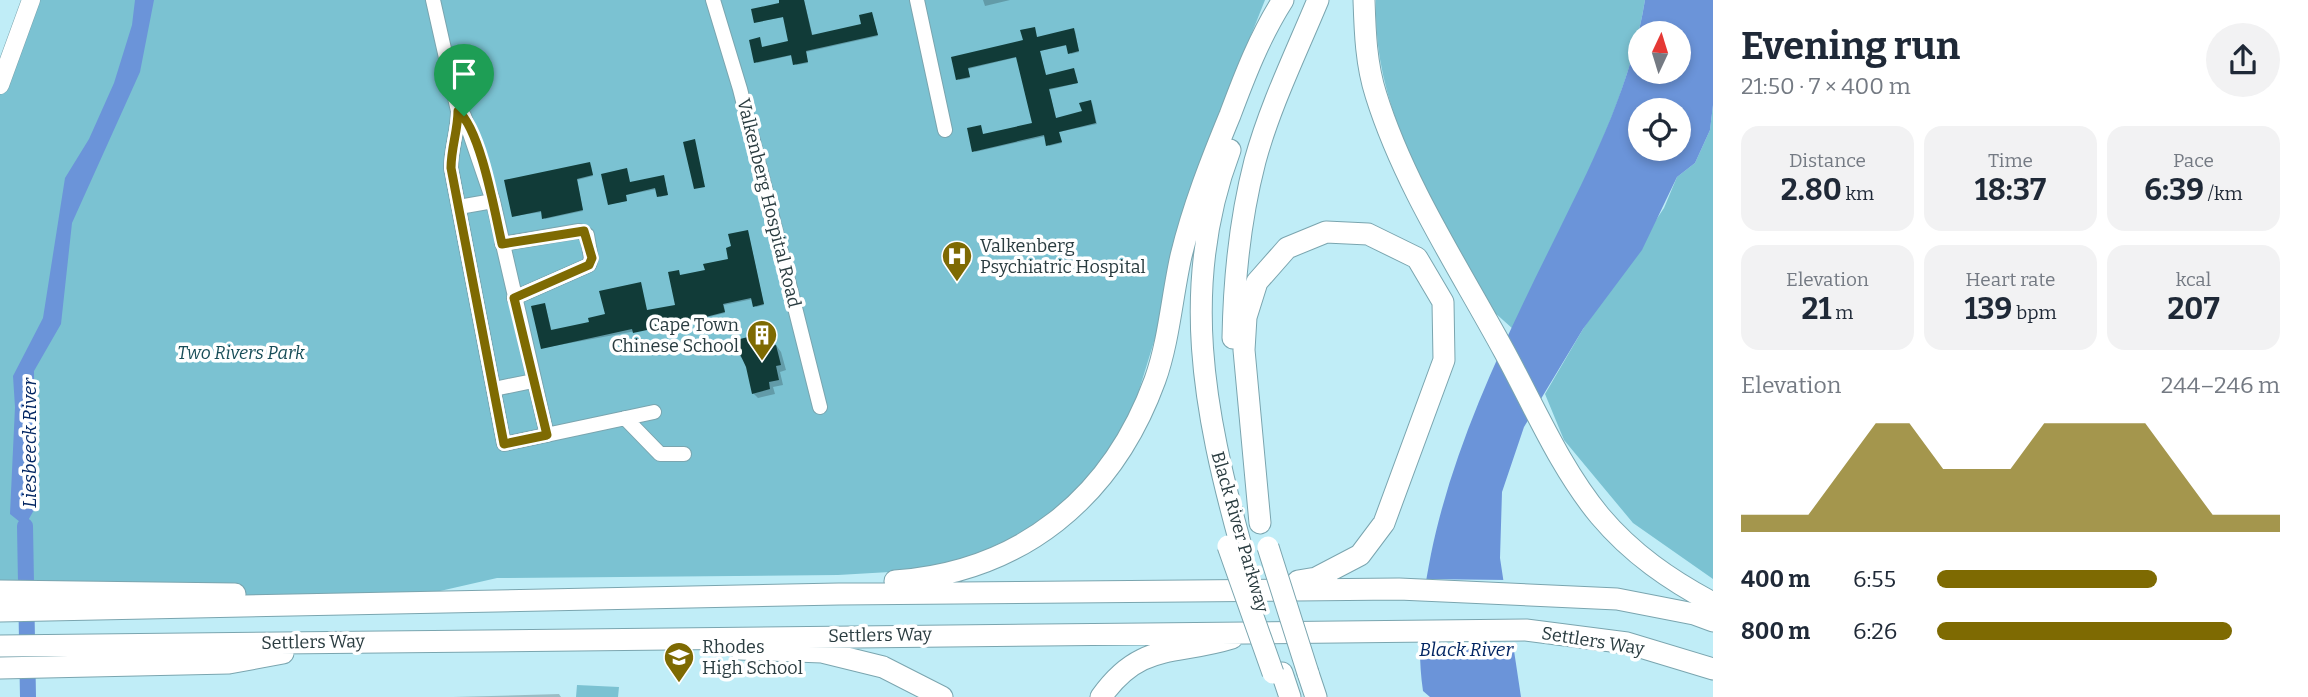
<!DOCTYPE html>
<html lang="en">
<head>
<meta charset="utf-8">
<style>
	:root { --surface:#fff; --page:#f2f2f3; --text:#1f2937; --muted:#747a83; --accent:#7e6a02 }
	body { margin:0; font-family:Bitter,serif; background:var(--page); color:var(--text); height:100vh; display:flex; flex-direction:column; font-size:26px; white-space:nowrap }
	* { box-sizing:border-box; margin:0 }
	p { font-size:23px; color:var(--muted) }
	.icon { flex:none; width:38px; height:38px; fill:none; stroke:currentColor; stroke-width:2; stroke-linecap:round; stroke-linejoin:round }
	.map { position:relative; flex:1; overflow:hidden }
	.panel { display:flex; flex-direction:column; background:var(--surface); width:595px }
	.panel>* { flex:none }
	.needle { width:46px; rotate:4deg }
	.fabs { position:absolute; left:1628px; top:21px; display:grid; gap:14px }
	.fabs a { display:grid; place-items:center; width:63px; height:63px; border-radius:50%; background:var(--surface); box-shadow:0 4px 10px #0003; font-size:35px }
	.pin { position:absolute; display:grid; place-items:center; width:60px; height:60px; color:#fff; margin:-72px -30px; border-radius:50% 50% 50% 0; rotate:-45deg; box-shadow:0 0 7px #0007 }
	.pin .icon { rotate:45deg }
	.round { display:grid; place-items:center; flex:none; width:74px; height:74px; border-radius:37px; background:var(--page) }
	.overview { display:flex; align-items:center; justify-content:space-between; height:119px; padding:0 28px }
	h1 { font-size:38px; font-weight:700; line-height:52px }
	.metrics { display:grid; grid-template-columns:repeat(3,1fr); gap:10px; height:119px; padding:7px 28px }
	.metrics div { display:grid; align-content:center; border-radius:18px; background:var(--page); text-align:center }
	.metrics b { font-size:30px; font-weight:700 }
	.metrics small { font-size:19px; font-weight:400 }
	.metrics p { font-size:19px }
	.chart { height:196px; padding:14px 28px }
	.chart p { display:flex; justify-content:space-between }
	.chart svg { width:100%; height:126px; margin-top:7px; fill:var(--accent); opacity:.7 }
	ul { padding:0 28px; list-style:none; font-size:23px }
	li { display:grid; grid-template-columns:112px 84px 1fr; align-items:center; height:52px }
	li i { height:18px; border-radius:9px; background:var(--accent) }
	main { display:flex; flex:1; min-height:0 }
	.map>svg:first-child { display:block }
</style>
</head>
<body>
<main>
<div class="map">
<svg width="1713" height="697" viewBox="0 0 1713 697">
	<rect width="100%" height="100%" fill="#c0edf7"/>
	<path fill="#7bc2d2" d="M 31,0 L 1265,0 L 1189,191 L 1171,258 L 1156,335 L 1132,413 L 1120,437 L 1073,495 L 1029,530 L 970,557 L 907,571 L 838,575 L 497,578 L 383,604 L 232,594 L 0,591 L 0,85 Z
		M 1376,0 L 1645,0 C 1626,117 1561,222 1513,329 L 1494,312 C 1441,213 1372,117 1376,0 Z
		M 1713,105 L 1713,579 L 1633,523 L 1564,440 L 1545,394 L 1583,329 L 1664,208 L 1677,177 L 1695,163 L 1710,130 Z
		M 577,685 L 619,687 L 618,697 L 576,697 Z"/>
	<path fill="#6b94d9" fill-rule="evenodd" d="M 135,0 L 154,0 L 140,72 L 72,223 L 61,324 L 34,371 L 35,508 L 25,526 L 10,514 L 15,407 L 13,376 L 43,318 L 65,178 L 89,139 L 114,83 L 132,25 Z
		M 1645,0 L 1713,0 L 1713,105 L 1710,130 L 1695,163 L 1677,177 L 1642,250 L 1583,329 L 1524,427 L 1502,492 L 1500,558 L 1521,697 L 1430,697 L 1423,691 C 1416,643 1422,600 1431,554 C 1454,441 1509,331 1560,228 C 1596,156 1632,81 1645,0 ZM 1640,33 L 1678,33 L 1678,72 L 1640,72 ZM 1640,110 L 1678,110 L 1678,149 L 1640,149 Z"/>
	<path fill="#c0edf7" d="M 1421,579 L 1507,580 L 1517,649 L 1415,648 Z"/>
	<path fill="#0003" d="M 781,0 L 804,0 L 813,37 L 863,26 L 872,14 L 878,36 L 806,52 L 808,63 L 796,65 L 793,55 L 757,63 L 762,49 L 790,42 L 784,17 L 756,22 L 781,4 Z
		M 983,0 L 1010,0 L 985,6 Z
		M 1075,31 L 1079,52 L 1071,54 L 1068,45 L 1040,51 L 1046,77 L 1074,70 L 1078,83 L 1049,90 L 1056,119 L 1084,113 L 1092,103 L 1097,124 L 1059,132 L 1062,143 L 1049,146 L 1046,136 L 975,152 L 983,136 L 1034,124 L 1018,57 L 968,69 L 970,78 L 959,80 L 953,59 Z
		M 591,165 L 593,176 L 577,180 L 583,211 L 545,219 L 542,212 L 514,216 Z
		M 664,178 L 668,195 L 660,197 L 657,189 L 626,195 L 627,201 L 609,204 L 630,184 Z
		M 748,232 L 764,305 L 756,307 L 753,299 L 724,305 L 725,313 L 696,320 L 543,348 L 545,305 L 552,332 L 677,306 L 680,277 L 707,271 L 730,260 Z
		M 768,334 L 781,352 L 786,370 L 780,372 L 783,385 L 773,387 L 775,394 L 758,398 L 753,393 L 748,366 L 736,351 Z
		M 559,694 L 561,697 L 453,697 Z"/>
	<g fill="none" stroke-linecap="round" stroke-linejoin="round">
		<path stroke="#6b94d9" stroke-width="16" d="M 25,526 L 28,697"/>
	</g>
	<path fill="#113b38" d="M 779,0 L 804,0 L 812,35 L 861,24 L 859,15 L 872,12 L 878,35 L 806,51 L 808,62 L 793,65 L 791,55 L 754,63 L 749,40 L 760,37 L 762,47 L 788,41 L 783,17 L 754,23 L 751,9 L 779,3 Z
		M 1035,27 L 1037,37 L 1074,28 L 1079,51 L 1068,54 L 1066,45 L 1040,51 L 1046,75 L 1074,68 L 1078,83 L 1049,89 L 1056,118 L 1082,111 L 1079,103 L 1091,100 L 1096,123 L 1059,132 L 1062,142 L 1046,146 L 1044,135 L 972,152 L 967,128 L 981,125 L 983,134 L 1032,123 L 1016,57 L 968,68 L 970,77 L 956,80 L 951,57 L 1023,40 L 1020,30 Z
		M 695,139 L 705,187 L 694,189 L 683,142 Z
		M 590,162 L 593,175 L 577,179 L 583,210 L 542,219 L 541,211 L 512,217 L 504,180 Z
		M 627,168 L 630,182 L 664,175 L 668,195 L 657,197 L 655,188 L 626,195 L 627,201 L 608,205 L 601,174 Z
		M 748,230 L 764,304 L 753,307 L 751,298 L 723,304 L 725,312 L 694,320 L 633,333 L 632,329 L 541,349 L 531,306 L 545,303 L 551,330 L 589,322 L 588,318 L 605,314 L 599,291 L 641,282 L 647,310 L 675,305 L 668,272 L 679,270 L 680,275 L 705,270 L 703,264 L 728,259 L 726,248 L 731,246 L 728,234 Z
		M 768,332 L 772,346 L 776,345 L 781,365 L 776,366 L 779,380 L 769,382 L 770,389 L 752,394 L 746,367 L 739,352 L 735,352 L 732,341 Z"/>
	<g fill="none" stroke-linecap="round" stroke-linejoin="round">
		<g stroke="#7aa5af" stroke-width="16">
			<path id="minor" d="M 433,0 L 458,111 C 458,131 451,148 451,168 L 504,444 L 654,412
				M 713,0 L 740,89 L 820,407
				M 917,0 L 945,130
				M 459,111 L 464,116 L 493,201
				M 459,207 L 493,201 L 547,435
				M 502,244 L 579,231 L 587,235 L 591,258 L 589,265 L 514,298
				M 494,389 L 533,381
				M 625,418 L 660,454 L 684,454"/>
		</g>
		<g stroke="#7aa5af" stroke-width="19">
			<path id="major" d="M 0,85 L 31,0"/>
		</g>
		<g stroke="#7aa5af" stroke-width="23">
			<path id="highway" d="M 1364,0 C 1365,31 1366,64 1376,95 C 1404,185 1459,268 1504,351 C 1534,406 1560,468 1600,516 C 1632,554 1670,580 1713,603
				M 1230,150 C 1179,285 1204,412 1241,546
				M 1233,338 C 1234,278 1240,219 1255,161 C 1270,106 1296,53 1318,0
				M 1260,523 L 1244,350 L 1246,317 L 1257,282 L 1287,248 L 1326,232 L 1368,234 L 1417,258 L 1443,302 L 1444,360 L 1384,523 L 1360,555 L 1316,578 L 1298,581
				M 895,581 C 1021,572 1112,498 1155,380 C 1169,341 1172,296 1181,256 C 1193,207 1211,161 1230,115 C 1245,75 1260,36 1283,0
				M 0,591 L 235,594
				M 0,611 L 839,594 L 1399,589 L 1617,599 L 1694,614 L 1713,621
				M 0,646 L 1526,630 L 1627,643 L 1713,669
				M 740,649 L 822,652 L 883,667 L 942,697
				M 0,668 L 229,663 L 283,653
				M 1282,673 L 1290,697
				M 1308,673 L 1316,697
				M 1101,697 C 1141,641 1174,656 1232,638"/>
		</g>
		<use href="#minor" stroke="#fff" stroke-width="14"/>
		<use href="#major" stroke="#fff" stroke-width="18"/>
		<use href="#highway" stroke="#fff" stroke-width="21"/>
		<g stroke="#7aa5af" stroke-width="23" stroke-linecap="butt">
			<path id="highway-bridge" d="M 1228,546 L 1273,673
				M 1268,547 L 1308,673"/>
		</g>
		<use href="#highway-bridge" stroke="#fff" stroke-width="21"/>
	</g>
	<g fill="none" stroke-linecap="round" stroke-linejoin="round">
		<g stroke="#fff" stroke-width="14">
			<path id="route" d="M 458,111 C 481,130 495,214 502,244 L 584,231 L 592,258 L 589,265 L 514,298 L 547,435 L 504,444 L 451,168 C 451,148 458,130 458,111 Z"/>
		</g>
		<use href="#route" stroke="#7e6a02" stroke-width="9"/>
	</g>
	<defs>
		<g id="hospital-pin" transform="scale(1.575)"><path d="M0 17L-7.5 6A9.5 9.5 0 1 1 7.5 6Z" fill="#7e6a02" stroke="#fff"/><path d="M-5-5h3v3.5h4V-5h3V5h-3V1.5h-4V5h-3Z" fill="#fff"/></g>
		<g id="building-pin" transform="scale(1.575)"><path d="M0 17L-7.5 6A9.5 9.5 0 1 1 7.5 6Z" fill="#7e6a02" stroke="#fff"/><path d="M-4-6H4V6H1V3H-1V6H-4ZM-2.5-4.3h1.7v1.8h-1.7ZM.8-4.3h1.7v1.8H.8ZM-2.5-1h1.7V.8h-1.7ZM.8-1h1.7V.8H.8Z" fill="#fff"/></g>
		<g id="school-pin" transform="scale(1.575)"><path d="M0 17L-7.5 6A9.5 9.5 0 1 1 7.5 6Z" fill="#7e6a02" stroke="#fff"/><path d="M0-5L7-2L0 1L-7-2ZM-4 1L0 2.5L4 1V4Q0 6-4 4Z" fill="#fff"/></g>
	</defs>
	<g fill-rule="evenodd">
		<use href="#hospital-pin" x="957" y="256"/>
		<use href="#building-pin" x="762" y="335"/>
		<use href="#school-pin" x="679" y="657"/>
	</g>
	<g text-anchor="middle" stroke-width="7" stroke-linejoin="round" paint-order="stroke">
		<g font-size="18" fill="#2a3c40" stroke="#fff">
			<text transform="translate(769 203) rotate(76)" y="6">Valkenberg Hospital Road</text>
			<text transform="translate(1240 532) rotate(74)" y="6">Black River Parkway</text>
			<text transform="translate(880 635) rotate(-1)" y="6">Settlers Way</text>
			<text transform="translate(1593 641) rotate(9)" y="6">Settlers Way</text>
			<text transform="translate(313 642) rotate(-1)" y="6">Settlers Way</text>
		</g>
		<g font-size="18" fill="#2a3c40" stroke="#fff" text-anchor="start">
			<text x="980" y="252">Valkenberg<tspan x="980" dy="21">Psychiatric Hospital</tspan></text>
			<text x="739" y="331" text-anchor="end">Cape Town<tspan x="739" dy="21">Chinese School</tspan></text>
			<text x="702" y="653">Rhodes<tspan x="702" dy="21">High School</tspan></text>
		</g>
		<g font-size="18" font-style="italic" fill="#174d58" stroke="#fff">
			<text x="241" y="359">Two Rivers Park</text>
		</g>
		<g font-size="19" font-style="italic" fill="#032663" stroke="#fff">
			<text transform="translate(29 443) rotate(-90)" y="7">Liesbeeck River</text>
			<text x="1466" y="656">Black River</text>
		</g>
	</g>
</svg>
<div class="fabs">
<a><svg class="needle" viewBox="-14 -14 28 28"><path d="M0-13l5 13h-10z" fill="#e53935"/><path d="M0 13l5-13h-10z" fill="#747a83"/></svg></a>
<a><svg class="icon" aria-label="locate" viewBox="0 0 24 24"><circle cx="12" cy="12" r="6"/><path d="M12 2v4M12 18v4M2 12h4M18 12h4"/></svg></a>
</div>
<div class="pin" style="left:464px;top:116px;background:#1e9e55"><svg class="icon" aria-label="arrive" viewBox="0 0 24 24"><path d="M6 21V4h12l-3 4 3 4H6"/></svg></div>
</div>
<section class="panel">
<div class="overview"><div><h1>Evening run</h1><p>21:50 · 7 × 400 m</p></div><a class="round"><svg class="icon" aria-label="share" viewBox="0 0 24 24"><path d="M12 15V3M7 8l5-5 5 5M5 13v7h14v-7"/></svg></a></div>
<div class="metrics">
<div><p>Distance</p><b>2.80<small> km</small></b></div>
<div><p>Time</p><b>18:37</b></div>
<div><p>Pace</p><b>6:39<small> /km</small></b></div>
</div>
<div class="metrics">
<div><p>Elevation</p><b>21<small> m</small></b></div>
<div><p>Heart rate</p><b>139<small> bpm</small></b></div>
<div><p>kcal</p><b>207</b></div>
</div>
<div class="chart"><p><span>Elevation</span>244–246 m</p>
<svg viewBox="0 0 160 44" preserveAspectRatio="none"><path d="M0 44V38L10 38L20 38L30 22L40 6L50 6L60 22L70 22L80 22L90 6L100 6L110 6L120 6L130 22L140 38L150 38L160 38V44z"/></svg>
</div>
<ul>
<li><b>400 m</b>6:55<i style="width:64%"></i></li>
<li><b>800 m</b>6:26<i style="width:86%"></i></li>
</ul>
</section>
</main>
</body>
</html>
